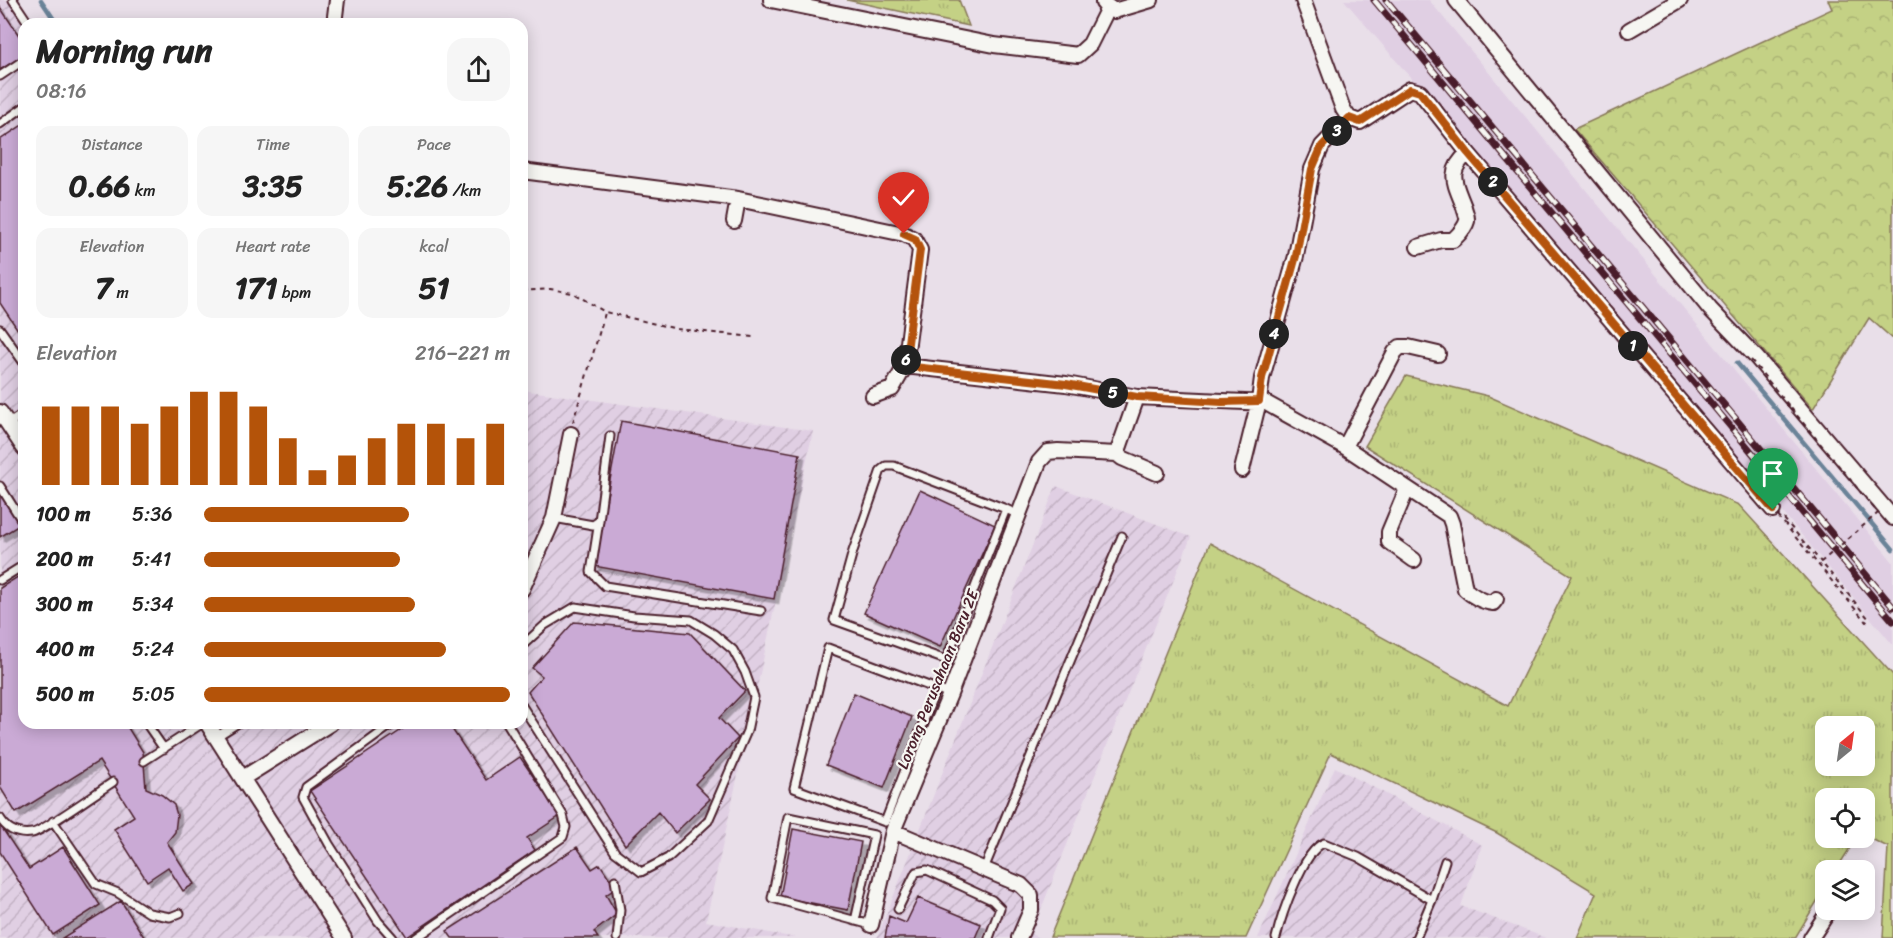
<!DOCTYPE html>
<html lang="en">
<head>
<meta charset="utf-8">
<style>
	:root { --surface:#fff; --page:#f6f6f6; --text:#222; --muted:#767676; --accent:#b45309 }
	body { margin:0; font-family:Sriracha,sans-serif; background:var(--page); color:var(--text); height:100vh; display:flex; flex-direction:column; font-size:22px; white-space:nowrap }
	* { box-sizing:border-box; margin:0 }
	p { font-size:20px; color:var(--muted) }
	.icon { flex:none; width:33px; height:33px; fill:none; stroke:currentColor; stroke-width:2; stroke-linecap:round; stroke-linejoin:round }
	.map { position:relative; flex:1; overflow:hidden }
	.sheet { position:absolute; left:18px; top:18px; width:510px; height:711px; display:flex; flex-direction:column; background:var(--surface); border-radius:18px; box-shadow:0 3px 15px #0003 }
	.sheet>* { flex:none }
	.needle { width:39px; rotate:29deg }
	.buttons { position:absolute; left:1815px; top:716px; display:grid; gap:12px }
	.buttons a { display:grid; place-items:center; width:60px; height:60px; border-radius:12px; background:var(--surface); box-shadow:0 3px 15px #0003; font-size:30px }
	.pin { position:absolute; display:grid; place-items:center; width:51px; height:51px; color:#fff; margin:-62px -26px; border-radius:50% 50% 50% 0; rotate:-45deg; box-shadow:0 0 6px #0007 }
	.pin .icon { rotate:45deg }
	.km { position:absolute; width:30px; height:30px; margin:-15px; border-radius:50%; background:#222; color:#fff; font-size:16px; line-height:30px; text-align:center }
	.round { display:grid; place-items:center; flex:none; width:63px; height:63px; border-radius:18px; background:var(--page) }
	.overview { display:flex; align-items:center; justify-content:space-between; height:102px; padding:0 18px }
	h1 { font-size:33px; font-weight:700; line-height:45px }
	.metrics { display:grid; grid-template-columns:repeat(3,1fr); gap:9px; height:102px; padding:6px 18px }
	.metrics div { display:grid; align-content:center; border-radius:15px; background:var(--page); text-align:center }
	.metrics b { font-size:30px; font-weight:700 }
	.metrics small { font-size:16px; font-weight:400 }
	.metrics p { font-size:16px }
	.chart { height:168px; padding:12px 18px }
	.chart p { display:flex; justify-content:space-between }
	.chart svg { width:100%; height:108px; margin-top:6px; stroke:var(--accent); stroke-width:6 }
	ul { padding:0 18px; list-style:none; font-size:20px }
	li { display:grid; grid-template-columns:96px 72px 1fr; align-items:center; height:45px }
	li i { height:15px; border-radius:8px; background:var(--accent) }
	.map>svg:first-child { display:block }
</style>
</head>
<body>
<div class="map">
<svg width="1893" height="938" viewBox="0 0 1893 938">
	<defs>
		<pattern id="industrial-furrows" width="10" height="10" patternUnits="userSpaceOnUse" patternTransform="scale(1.5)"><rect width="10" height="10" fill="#e0cfe3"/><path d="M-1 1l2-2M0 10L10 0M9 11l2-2" fill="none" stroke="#c2b1c3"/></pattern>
		<pattern id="grass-tufts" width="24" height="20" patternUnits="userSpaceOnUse" patternTransform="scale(1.5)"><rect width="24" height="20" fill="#c4d185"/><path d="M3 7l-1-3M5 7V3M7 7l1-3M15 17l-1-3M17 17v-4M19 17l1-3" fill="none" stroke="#aab373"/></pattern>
		<pattern id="forest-crowns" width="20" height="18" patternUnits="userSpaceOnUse" patternTransform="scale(1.5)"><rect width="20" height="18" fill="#c4d185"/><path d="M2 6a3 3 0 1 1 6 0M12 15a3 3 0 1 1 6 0" fill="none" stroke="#aab373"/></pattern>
		<filter id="shadow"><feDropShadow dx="4.5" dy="4.5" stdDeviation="0" flood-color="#0004"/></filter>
	</defs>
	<rect width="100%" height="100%" fill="#e9dfe9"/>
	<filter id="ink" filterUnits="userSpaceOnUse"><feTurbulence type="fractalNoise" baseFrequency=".0167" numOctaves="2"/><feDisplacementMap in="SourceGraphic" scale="12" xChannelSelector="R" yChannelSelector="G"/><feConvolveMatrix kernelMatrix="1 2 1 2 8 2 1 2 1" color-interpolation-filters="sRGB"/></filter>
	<g filter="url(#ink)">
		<path fill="#e0cfe3" d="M 1344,0 L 1429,0 L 1893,562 L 1893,645 L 1751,474 Z"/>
		<path fill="url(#industrial-furrows)" d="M 0,0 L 17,0 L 32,24 L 24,24 L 24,723 L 522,723 L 522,390 L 813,431 L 706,921 L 796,938 L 0,938 Z
			M 1056,486 L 1191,537 L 1031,934 L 1039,938 L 877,938 Z
			M 1335,767 L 1482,845 L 1461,906 L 1546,938 L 1258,938 Z"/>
		<path fill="url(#grass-tufts)" stroke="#877858" stroke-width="1.5" fill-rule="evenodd" d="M 847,0 L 959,0 L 969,26 Z
			M 1406,376 L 1488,396 L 1739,505 L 1893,675 L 1893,938 L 1883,938 L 1888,847 L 1865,836 L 1864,798 L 1826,798 L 1826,837 L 1857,837 L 1836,870 L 1826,870 L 1825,888 L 1795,938 L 1577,938 L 1596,893 L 1497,833 L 1331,753 L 1246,938 L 1050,937 L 1210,543 L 1508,706 L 1572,576 L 1365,446 ZM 1826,726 L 1864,726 L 1864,765 L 1826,765 Z"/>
		<path fill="url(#forest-crowns)" stroke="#877858" stroke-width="1.5" d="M 1828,0 L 1893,0 L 1893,339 L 1869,318 L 1813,409 L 1574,129 L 1832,9 Z"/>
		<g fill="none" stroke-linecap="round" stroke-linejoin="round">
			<path stroke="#6a8398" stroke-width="4.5" d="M 41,0 L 57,24
				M 1737,363 L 1893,549"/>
		</g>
		<path fill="#caaad5" stroke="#4a1f2b" stroke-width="1.5" filter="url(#shadow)" d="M 0,7 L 24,43 L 24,55 L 0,70 Z
			M 24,124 L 24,339 L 0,303 L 0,140 Z
			M 621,421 L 800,454 L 774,599 L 594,566 Z
			M 920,490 L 995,525 L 940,647 L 864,613 Z
			M 0,493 L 21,524 L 0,537 Z
			M 24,573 L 24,723 L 125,723 L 143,752 L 146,788 L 162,795 L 174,805 L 177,815 L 175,832 L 167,842 L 194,884 L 183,891 L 168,867 L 147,881 L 114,829 L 134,816 L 99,761 L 16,813 L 0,787 L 0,588 Z
			M 574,622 L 690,633 L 745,691 L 719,718 L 738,738 L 695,784 L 710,799 L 675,833 L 658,812 L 625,845 L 528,692 L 542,676 L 532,668 Z
			M 854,693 L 912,717 L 884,788 L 826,765 Z
			M 412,723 L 448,723 L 486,780 L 520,757 L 560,816 L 527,838 L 535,850 L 407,937 L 310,791 Z
			M 0,825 L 29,869 L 63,847 L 100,905 L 53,935 L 0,852 Z
			M 793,829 L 861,842 L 848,910 L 780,897 Z
			M 577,847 L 592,869 L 600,864 L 616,888 L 606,895 L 617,914 L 594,932 L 598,938 L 452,938 L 447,931 Z
			M 918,898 L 981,924 L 975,938 L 885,938 L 889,916 L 906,923 Z
			M 121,901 L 144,937 L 143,938 L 62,938 Z"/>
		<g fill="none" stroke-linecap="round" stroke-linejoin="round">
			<g stroke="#4a1f2b" stroke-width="11">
				<path id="service" d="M 13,0 L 29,24
					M 0,76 L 24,60
					M 0,124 L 24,107
					M 0,329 L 24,363
					M 8,424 L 24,413
					M 0,486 L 24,524
					M 1006,509 L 946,660 L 834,620 L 853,551 L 881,470 L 886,466 L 894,466 L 1006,509 L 1019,515
					M 554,518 L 593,525 L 599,521 L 610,436
					M 599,521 L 591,572 L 605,586 L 761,611
					M 0,580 L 24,565
					M 522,646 L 545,625 L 575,607 L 634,616 L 691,620 L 714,634 L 733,650 L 745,672 L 754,697 L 747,731 L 708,821 L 668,858 L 641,872 L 615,852 L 522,706
					M 936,689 L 885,822 L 794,788 L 828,648 L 950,694
					M 146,723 L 164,749
					M 216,737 L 238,723
					M 144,761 L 203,723
					M 0,818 C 7,830 17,835 32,833 C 42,832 100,790 113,782
					M 53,821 L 96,884 L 118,893 L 149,913 L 170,917 L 180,913
					M 984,869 L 1122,536
					M 615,880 L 620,910 L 617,938
					M 898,909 L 916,872 L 927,870 L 992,900 L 1000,908 L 989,938
					M 855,921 L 874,835 L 788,817 L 772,898 L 871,925
					M 393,938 L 378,921 L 329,844 L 303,797 L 306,787 L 394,723
					M 416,938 L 563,837 L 566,827 L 563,815 L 507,723
					M 1276,938 C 1281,917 1303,850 1324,843 L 1358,857 L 1432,900
					M 1416,938 L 1432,900 L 1445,861"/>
			</g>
			<g stroke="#4a1f2b" stroke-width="18">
				<path id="minor" d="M 771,0 L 994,45 L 1078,55 L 1090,44 L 1108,8
					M 1103,0 L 1103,3 L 1114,11 L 1151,0
					M 1303,0 L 1343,109 L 1349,118 L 1360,122 L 1410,89 L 1420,92 L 1468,153 L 1773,510
					M 1456,0 L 1710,309 L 1756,357 L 1893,518
					M 334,24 L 337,0
					M 1629,30 L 1680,0
					M 522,171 L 738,199 L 904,234 L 914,239 L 920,250 L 905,366 L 892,389 L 873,396
					M 734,221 L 738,199
					M 1418,247 L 1441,240 L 1453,240 C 1458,235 1465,229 1467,221 C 1468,217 1465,212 1464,207 C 1455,183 1446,172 1468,153
					M 905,366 L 1066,384 L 1137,397 L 1266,403 L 1345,447 L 1449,516 L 1452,524 L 1465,589 C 1472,596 1483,602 1493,603 L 1496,599
					M 0,412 L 24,448
					M 1345,447 L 1395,352 L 1400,347 L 1408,347 L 1438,354
					M 1117,454 L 1137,397
					M 1242,470 L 1259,401 L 1262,378 L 1296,256 L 1312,169 L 1322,146 L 1349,118
					M 1407,489 L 1389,532 L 1389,542 L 1414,560
					M 522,589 L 554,518 L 571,434
					M 207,723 L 344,938
					M 243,778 L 331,723
					M 893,831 L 1021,885 L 1031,895 L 1031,910 L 1019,938
					M 871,925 L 893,831 L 950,694 L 1039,462 L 1048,452 L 1058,451 L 1117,454 L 1122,458 L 1157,473
					M 1811,938 L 1830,909"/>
			</g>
			<path stroke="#4a1f2b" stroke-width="2" stroke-dasharray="4.5 4.5" stroke-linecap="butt" d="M 522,291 L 550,289 L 573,293 L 605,312 L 677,329 L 753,337
				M 573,422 L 605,313
				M 1784,519 L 1821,562"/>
			<use href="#service" stroke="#f6f6f2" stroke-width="7"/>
			<use href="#minor" stroke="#f6f6f2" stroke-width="14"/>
			<g stroke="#4a1f2b" stroke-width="7">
				<path id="rail" d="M 1374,0 L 1893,621
					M 1386,0 L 1893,607"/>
			</g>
			<use href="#rail" stroke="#f6f6f2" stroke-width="4.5" stroke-dasharray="14" stroke-linecap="butt"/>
			<path stroke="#4a1f2b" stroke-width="2" stroke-dasharray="4.5 4.5" stroke-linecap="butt" d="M 1751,360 L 1878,513 L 1821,562 L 1869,619 L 1866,622 L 1773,510"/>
		</g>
	</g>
	<g fill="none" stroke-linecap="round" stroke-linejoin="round" filter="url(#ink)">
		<g stroke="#fff" stroke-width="12">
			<path id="route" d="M 904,234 L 915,239 L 920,250 L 905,366 L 1066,384 L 1137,397 L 1222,402 L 1259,401 L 1262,378 L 1296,256 L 1312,169 L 1322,146 L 1349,118 L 1360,122 L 1410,89 L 1420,92 L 1468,153 L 1773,510"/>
		</g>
		<use href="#route" stroke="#b45309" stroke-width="8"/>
	</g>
	<g text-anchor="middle" stroke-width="4.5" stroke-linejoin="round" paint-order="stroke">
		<g font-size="16" fill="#4a1f2b" stroke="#f6f6f2">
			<text transform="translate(937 679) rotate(-68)" y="6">Lorong Perusahaan Baru 2E</text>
		</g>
	</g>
</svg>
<div class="buttons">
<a><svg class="needle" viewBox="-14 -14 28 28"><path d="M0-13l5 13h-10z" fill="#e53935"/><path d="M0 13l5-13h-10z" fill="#767676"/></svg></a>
<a><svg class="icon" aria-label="locate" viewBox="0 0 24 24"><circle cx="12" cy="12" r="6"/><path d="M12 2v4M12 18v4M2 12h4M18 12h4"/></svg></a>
<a><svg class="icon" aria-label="layers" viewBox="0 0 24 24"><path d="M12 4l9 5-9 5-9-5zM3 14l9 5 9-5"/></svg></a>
</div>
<div class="pin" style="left:1773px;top:510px;background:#1e9e55"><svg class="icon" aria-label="arrive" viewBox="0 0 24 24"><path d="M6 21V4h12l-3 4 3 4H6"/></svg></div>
<div class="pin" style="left:904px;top:234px;background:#d93025"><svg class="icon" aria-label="check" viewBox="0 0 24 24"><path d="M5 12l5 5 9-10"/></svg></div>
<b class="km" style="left:1633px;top:346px">1</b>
<b class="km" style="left:1493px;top:182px">2</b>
<b class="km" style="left:1337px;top:131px">3</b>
<b class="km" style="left:1274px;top:334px">4</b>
<b class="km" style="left:1113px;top:393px">5</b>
<b class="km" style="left:906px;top:360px">6</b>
<section class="sheet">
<div class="overview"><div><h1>Morning run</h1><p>08:16</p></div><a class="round"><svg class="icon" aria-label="share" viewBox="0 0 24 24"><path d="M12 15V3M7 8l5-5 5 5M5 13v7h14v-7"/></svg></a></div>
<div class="metrics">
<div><p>Distance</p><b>0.66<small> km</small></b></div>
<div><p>Time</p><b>3:35</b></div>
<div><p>Pace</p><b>5:26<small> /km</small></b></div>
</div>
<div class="metrics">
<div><p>Elevation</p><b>7<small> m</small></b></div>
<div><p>Heart rate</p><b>171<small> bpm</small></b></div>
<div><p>kcal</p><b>51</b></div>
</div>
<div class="chart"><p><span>Elevation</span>216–221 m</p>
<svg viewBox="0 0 160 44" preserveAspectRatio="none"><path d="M5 44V12M15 44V12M25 44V12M35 44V19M45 44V12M55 44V6M65 44V6M75 44V12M85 44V25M95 44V38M105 44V32M115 44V25M125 44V19M135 44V19M145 44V25M155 44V19"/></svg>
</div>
<ul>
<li><b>100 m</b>5:36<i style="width:67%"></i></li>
<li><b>200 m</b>5:41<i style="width:64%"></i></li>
<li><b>300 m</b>5:34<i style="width:69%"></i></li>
<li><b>400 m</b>5:24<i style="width:79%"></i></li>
<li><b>500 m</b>5:05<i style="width:100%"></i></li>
</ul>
</section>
</div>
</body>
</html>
